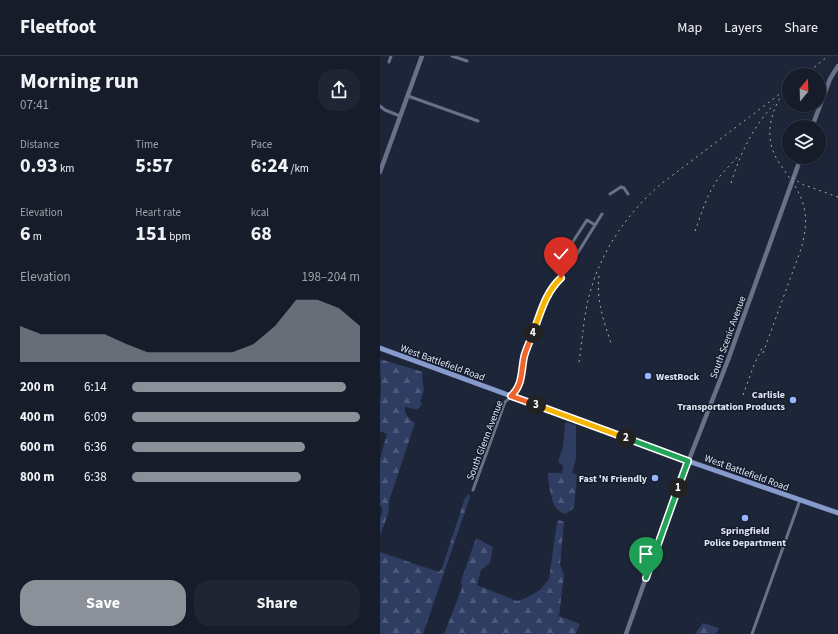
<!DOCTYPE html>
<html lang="en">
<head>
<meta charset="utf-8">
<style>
	:root { --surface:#161c2a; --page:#1f2532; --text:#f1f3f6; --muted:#9ea1a8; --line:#353a47; --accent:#8c9099 }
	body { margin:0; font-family:"Source Sans 3",sans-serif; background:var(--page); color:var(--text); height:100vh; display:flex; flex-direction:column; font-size:15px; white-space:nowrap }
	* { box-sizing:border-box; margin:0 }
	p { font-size:13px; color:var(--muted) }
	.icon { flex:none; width:22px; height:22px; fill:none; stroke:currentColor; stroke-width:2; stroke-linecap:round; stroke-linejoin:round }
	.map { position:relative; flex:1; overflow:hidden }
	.drawer { display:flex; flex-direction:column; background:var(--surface); width:380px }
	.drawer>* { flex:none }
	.needle { width:26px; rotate:19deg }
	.tools { position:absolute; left:402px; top:12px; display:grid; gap:8px }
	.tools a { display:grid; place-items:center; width:44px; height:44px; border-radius:50%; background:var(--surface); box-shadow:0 1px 3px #0004,0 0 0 1px var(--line); font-size:20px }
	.pin { position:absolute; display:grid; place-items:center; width:34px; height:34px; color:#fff; margin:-41px -17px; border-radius:50% 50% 50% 0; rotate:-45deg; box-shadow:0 0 4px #0007 }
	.pin .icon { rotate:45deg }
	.km { position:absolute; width:20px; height:20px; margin:-10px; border-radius:50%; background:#222; color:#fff; font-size:11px; line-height:20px; text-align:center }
	.round { display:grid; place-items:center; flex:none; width:42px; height:42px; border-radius:16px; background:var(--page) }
	.head { display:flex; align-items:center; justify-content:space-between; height:68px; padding:0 20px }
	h1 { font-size:22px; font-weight:700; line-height:30px }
	.metrics { display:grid; grid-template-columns:repeat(3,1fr); gap:6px; height:68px; padding:4px 20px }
	.metrics div { display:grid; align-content:center }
	.metrics b { font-size:20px; font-weight:700 }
	.metrics small { font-size:11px; font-weight:400 }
	.metrics p { font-size:11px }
	.chart { height:112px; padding:8px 20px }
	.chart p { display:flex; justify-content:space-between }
	.chart svg { width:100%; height:72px; margin-top:4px; fill:var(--accent); opacity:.7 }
	.cta { display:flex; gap:8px; margin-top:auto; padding:8px 20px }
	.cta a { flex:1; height:46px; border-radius:16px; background:var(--accent); color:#fff; font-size:16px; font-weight:700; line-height:46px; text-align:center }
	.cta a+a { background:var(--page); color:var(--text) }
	ul { padding:0 20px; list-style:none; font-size:13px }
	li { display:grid; grid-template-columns:64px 48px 1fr; align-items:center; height:30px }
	li i { height:10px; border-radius:5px; background:var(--accent) }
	header { display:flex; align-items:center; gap:24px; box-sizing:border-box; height:56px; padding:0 20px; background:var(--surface); border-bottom:1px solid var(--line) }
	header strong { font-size:19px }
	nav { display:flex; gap:22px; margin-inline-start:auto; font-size:14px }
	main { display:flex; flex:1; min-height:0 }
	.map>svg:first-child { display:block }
</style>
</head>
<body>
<header>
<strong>Fleetfoot</strong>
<nav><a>Map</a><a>Layers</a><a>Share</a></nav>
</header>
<main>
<section class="drawer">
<div class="head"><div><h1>Morning run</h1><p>07:41</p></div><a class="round"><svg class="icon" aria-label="share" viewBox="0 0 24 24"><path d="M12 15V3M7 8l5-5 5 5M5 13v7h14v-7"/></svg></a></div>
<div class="metrics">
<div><p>Distance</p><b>0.93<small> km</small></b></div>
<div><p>Time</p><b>5:57</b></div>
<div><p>Pace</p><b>6:24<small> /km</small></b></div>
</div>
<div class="metrics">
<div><p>Elevation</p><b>6<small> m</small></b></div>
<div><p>Heart rate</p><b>151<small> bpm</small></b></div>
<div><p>kcal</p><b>68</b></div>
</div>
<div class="chart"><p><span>Elevation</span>198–204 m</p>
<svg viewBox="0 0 160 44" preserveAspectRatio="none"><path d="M0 44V22L10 27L20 27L30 27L40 27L50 33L60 38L70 38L80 38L90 38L100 38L110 33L120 22L130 6L140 6L150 11L160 22V44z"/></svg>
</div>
<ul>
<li><b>200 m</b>6:14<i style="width:94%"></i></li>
<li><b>400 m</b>6:09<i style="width:100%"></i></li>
<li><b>600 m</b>6:36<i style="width:76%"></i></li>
<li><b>800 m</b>6:38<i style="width:74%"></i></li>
</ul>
<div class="cta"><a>Save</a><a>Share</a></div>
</section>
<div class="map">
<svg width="458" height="578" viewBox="0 0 458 578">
	<defs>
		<pattern id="forest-firs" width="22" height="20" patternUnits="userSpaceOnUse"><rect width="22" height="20" fill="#2f3d62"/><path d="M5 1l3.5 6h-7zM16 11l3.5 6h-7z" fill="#4d5979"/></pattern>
	</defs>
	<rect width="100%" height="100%" fill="#1d2538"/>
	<path fill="#2f3d62" d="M 185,366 L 196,369 L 196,403 L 192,417 L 182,417 L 183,410 L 178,406 L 183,390 Z"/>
	<path fill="url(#forest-firs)" d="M 0,303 L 43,316 C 40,329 48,330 40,345 L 42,348 C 38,356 32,352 25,351 C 24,359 30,363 35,367 L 9,445 L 8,458 L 0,480 L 0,462 L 2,456 L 2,451 L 0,450 L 0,403 L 7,378 L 0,375 L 0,344 C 2,339 0,311 0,303 Z
		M 168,417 L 192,417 L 197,419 L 194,452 L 185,458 C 182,457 179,455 177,453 C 171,446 168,425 168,417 Z
		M 89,438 L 90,441 L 43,578 L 0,578 L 0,496 L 59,516 L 62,512 L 85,442 Z
		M 179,464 L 184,466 L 180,509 L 184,518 L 179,560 L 200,568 L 196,577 L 197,578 L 64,578 L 82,532 L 81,525 L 96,482 L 113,491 L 110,507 L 101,514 L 97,529 L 137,545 L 146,542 L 160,534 L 169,523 L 177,466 Z
		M 323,567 L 339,572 L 336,578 L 315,578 Z"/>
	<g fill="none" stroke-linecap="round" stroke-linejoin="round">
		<path stroke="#677188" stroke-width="3" d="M 72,0 L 87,5
			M 9,6 L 11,0
			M 28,40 L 98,65
			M 0,50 L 5,54 L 20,60
			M 230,138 L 241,131 L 244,132 L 248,138
			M 192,187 L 207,164 L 215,169
			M 93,434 L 125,346 L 137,335 L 141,323 L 144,301 L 167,239 L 172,230 L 187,214 L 222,158
			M 372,578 L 420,444"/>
		<path stroke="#677188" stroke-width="4.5" d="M 432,71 L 450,23 L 458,10
			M 0,116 L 42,0
			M 246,578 L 296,437 L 348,304 L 421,101"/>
		<path stroke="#869acb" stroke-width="5" d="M 0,292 L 308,405 L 458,457"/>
		<path stroke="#a0a7b6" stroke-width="1" stroke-dasharray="2 4" stroke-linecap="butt" d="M 425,19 L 448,0
			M 412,122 L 424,129 L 458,141
			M 351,127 C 361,96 372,73 394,48
			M 315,175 C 321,159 326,141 336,126 C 342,116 351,109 358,100
			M 219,220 C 216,245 224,266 232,290
			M 383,297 L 421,193 C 426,176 428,159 421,142 C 416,129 407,119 400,108 C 385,87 388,63 400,42
			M 199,306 C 202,287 203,268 207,249 C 217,201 244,160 281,128 L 409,31
			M 363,339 L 374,309 L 383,290"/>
	</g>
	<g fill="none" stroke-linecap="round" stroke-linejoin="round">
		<g stroke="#fff" stroke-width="8">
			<path id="split-1" d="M 266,522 L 298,432"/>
		</g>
		<g stroke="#fff" stroke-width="8">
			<path id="split-2" d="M 246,382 L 308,405 L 298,432"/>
		</g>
		<g stroke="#fff" stroke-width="8">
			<path id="split-3" d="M 156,349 L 246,382"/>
		</g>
		<g stroke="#fff" stroke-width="8">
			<path id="split-4" d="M 153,277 C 150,285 146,293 144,301 C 141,316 143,329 131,340 L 156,349"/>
		</g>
		<g stroke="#fff" stroke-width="8">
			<path id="split-5" d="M 153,277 C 161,256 165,237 181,222"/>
		</g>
		<use href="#split-1" stroke="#22a559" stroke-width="5"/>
		<use href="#split-2" stroke="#22a559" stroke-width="5"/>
		<use href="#split-3" stroke="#f5b400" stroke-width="5"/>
		<use href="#split-4" stroke="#f0652b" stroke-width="5"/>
		<use href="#split-5" stroke="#f5b400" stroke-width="5"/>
	</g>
	<g fill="#98b5fd" stroke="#141c2e" stroke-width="1.5">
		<circle cx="268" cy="320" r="4"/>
		<circle cx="413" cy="344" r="4"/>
		<circle cx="275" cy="422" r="4"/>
		<circle cx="365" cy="462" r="4"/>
	</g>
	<g text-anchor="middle" stroke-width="3" stroke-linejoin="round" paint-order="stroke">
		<g font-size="10" fill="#dee4f1" stroke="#141c2e">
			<text transform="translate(347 281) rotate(-70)" y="4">South Scenic Avenue</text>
			<text transform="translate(63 306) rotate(20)" y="4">West Battlefield Road</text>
			<text transform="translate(104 384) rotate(-69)" y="4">South Glenn Avenue</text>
			<text transform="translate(367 416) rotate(20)" y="4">West Battlefield Road</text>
		</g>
		<g font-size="10" font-weight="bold" fill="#dee4f1" stroke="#141c2e" text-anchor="end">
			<text x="276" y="324" text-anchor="start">WestRock</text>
			<text x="405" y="342">Carlisle<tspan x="405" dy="12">Transportation Products</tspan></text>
			<text x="267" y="426">Fast 'N Friendly</text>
			<text x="365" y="478" text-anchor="middle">Springfield<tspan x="365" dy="12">Police Department</tspan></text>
		</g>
	</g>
</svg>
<div class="tools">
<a><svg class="needle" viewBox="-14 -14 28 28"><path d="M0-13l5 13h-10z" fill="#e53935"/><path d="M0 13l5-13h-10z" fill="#9ea1a8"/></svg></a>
<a><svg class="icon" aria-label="layers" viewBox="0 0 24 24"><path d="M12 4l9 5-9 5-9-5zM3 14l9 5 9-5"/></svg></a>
</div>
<div class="pin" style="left:266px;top:522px;background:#1e9e55"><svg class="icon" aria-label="arrive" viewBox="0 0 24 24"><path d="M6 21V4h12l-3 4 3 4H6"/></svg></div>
<div class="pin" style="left:181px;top:222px;background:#d93025"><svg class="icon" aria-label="check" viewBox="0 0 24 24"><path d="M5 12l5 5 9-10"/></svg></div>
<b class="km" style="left:298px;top:432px">1</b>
<b class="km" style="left:246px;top:382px">2</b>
<b class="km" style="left:156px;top:349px">3</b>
<b class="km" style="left:153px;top:277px">4</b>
</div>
</main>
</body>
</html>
